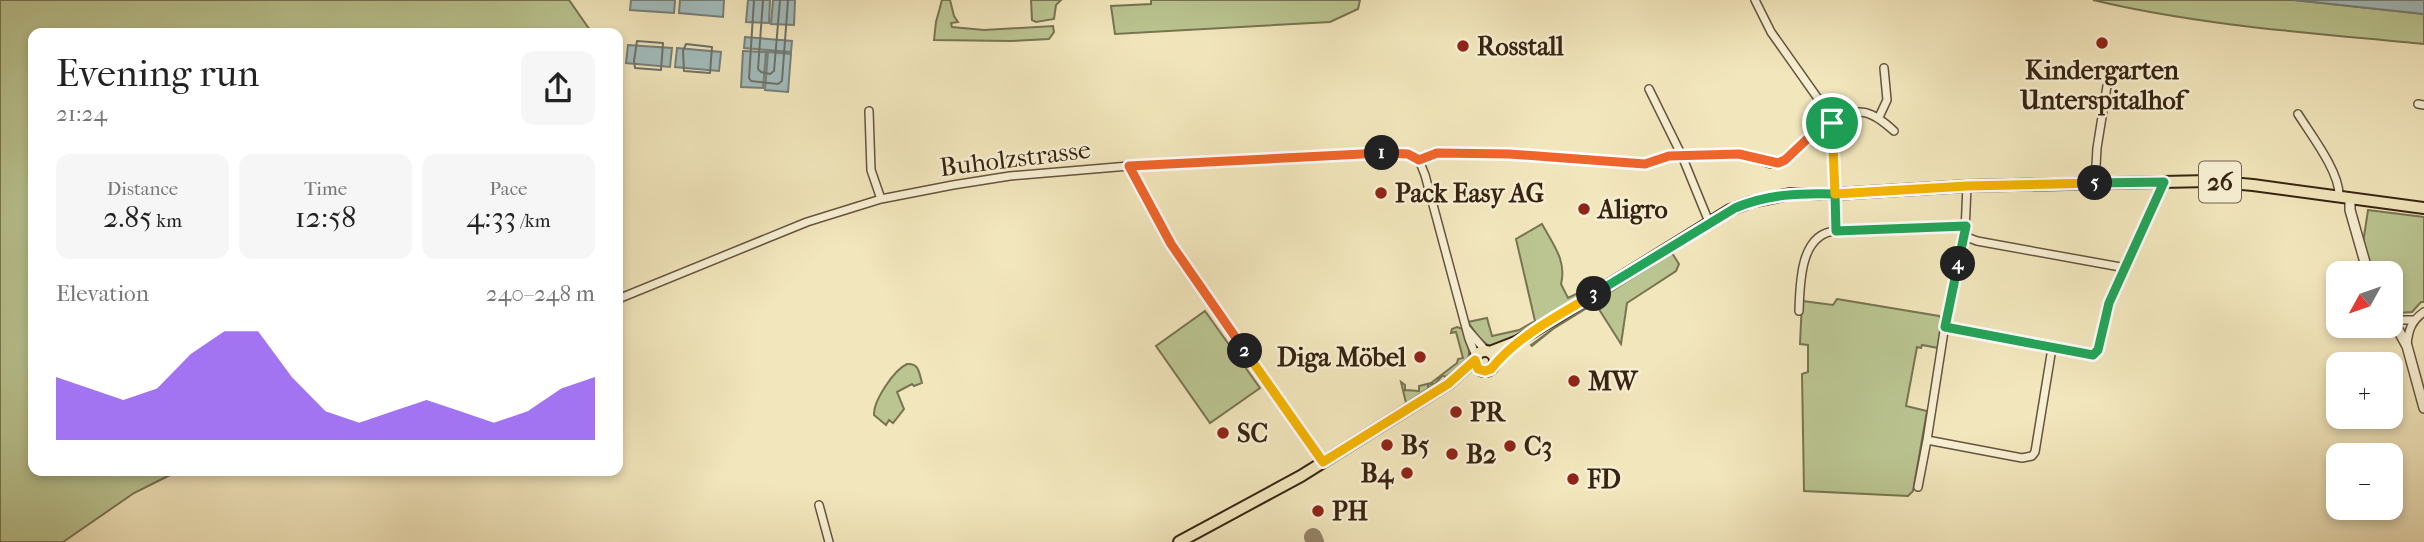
<!DOCTYPE html>
<html lang="en">
<head>
<meta charset="utf-8">
<style>
	:root { --surface:#fff; --page:#f6f6f6; --text:#222; --muted:#767676; --accent:#7c3aed }
	body { margin:0; font-family:"IM FELL French Canon",serif; background:var(--page); color:var(--text); height:100vh; display:flex; flex-direction:column; font-size:26px; white-space:nowrap }
	* { box-sizing:border-box; margin:0 }
	p { font-size:23px; color:var(--muted) }
	.icon { flex:none; width:38px; height:38px; fill:none; stroke:currentColor; stroke-width:2; stroke-linecap:round; stroke-linejoin:round }
	.map { position:relative; flex:1; overflow:hidden }
	.details { position:absolute; left:28px; top:28px; width:595px; height:448px; display:flex; flex-direction:column; background:var(--surface); border-radius:14px; box-shadow:0 4px 10px #0003 }
	.details>* { flex:none }
	.needle { width:46px; rotate:230deg }
	.controls { position:absolute; left:2326px; top:261px; display:grid; gap:14px }
	.controls a { display:grid; place-items:center; width:77px; height:77px; border-radius:14px; background:var(--surface); box-shadow:0 4px 10px #0003; font-size:35px }
	.pin { position:absolute; display:grid; place-items:center; width:60px; height:60px; color:#fff; margin:-30px; border:4px solid #fff; border-radius:50%; box-shadow:0 2px 7px #0007 }
	.km { position:absolute; width:35px; height:35px; margin:-18px; border-radius:50%; background:#222; color:#fff; font-size:19px; line-height:35px; text-align:center }
	.round { display:grid; place-items:center; flex:none; width:74px; height:74px; border-radius:14px; background:var(--page) }
	.headline { display:flex; align-items:center; justify-content:space-between; height:119px; padding:0 28px }
	h1 { font-size:38px; font-weight:600; line-height:52px }
	.metrics { display:grid; grid-template-columns:repeat(3,1fr); gap:10px; height:119px; padding:7px 28px }
	.metrics div { display:grid; align-content:center; border-radius:14px; background:var(--page); text-align:center }
	.metrics b { font-size:30px; font-weight:600 }
	.metrics small { font-size:19px; font-weight:400 }
	.metrics p { font-size:19px }
	.chart { height:196px; padding:14px 28px }
	.chart p { display:flex; justify-content:space-between }
	.chart svg { width:100%; height:126px; margin-top:7px; fill:var(--accent); opacity:.7 }
	.map>svg:first-child { display:block }
</style>
</head>
<body>
<div class="map">
<svg width="2424" height="542" viewBox="0 0 2424 542">
	<rect width="100%" height="100%" fill="#f2e6bc"/>
	<filter id="stains"><feTurbulence type="fractalNoise" baseFrequency=".00286" numOctaves="4"/><feColorMatrix values="0 0 0 0 .2 0 0 0 0 .09 0 0 0 0 .02 0 0 0 .5 -.17"/></filter>
	<radialGradient id="worn" r=".72"><stop offset=".6" stop-color="#630" stop-opacity="0"/><stop offset="1" stop-color="#630" stop-opacity=".3"/></radialGradient>
	<path fill="#bac591" stroke="#787452" stroke-width="2" d="M 0,0 L 569,0 L 592,33 L 33,33 L 33,471 L 178,471 L 134,493 L 63,542 L 0,542 Z
		M 942,0 L 950,0 L 954,16 L 958,22 L 951,23 L 952,27 L 984,30 L 1053,26 L 1054,32 L 1049,39 L 1011,41 L 934,40 L 936,22 Z
		M 1031,0 L 1061,0 L 1056,5 L 1054,19 L 1036,22 L 1032,20 Z
		M 1151,0 L 1360,0 L 1358,9 L 1330,22 L 1115,34 L 1111,6 L 1151,4 Z
		M 2093,0 L 2294,0 L 2424,14 L 2424,44 C 2313,33 2202,26 2093,0 Z
		M 2368,210 L 2424,217 L 2424,302 L 2421,302 L 2412,312 L 2398,313 L 2391,307 L 2390,273 L 2372,273 L 2363,243 Z
		M 1542,224 C 1553,244 1567,261 1561,284 L 1568,298 L 1580,292 L 1586,294 L 1510,339 L 1489,346 L 1479,338 L 1468,322 L 1487,318 L 1492,336 L 1519,330 L 1535,321 L 1516,239 Z
		M 1672,253 L 1679,264 L 1676,271 L 1627,303 L 1621,344 L 1595,303 L 1553,329 L 1532,346 L 1531,345 L 1558,325 Z
		M 1837,299 L 1939,316 L 1942,321 L 1938,348 L 1922,345 L 1921,348 L 1917,347 L 1906,406 L 1927,411 L 1913,491 L 1908,496 L 1804,491 L 1802,374 L 1808,372 L 1808,345 L 1800,344 L 1802,301 L 1833,305 Z
		M 1205,311 L 1260,388 L 1210,423 L 1156,346 Z
		M 1457,327 L 1463,329 C 1474,359 1471,360 1445,377 L 1443,375 L 1435,384 L 1428,384 L 1428,387 L 1432,386 L 1406,403 L 1401,382 L 1405,385 L 1405,390 L 1419,391 L 1419,386 L 1431,383 L 1457,363 L 1458,359 L 1463,358 L 1456,332 L 1451,333 L 1452,329 Z
		M 907,364 C 919,363 919,372 922,383 L 914,386 L 912,384 L 897,392 L 904,409 L 893,423 L 889,420 L 886,425 L 874,415 C 873,401 894,370 907,364 Z"/>
	<path fill="#a2bcbd" stroke="#777f79" stroke-width="2" d="M 631,0 L 675,0 L 674,13 L 630,10 Z
		M 680,0 L 724,0 L 723,17 L 679,13 Z
		M 748,0 L 770,0 L 769,23 L 746,22 Z
		M 773,0 L 795,0 L 794,25 L 771,24 Z
		M 2294,0 L 2424,0 L 2424,14 Z
		M 745,37 L 792,41 L 791,52 L 744,48 Z
		M 628,45 L 672,48 L 670,67 L 626,63 Z
		M 677,48 L 721,52 L 719,71 L 675,67 Z
		M 743,51 L 766,52 L 763,88 L 741,87 Z
		M 768,52 L 791,54 L 788,92 L 765,90 Z"/>
	<g fill="none" stroke-linecap="round" stroke-linejoin="round">
		<path stroke="#6c7068" stroke-width="2" d="M 754,0 L 749,78 L 751,81 L 778,84 L 782,81 L 788,0
			M 763,0 L 758,69 L 761,72 L 770,74 L 774,71 L 780,0
			M 637,41 L 663,43 L 661,70 L 635,68 L 634,61 Z
			M 686,44 L 712,47 L 710,73 L 684,71 L 683,51 Z"/>
		<path stroke="#948468" stroke-width="18" d="M 1313,537 L 1315,542"/>
		<g stroke="#66543d" stroke-width="10">
			<path id="minor" d="M 1755,0 L 1771,32 L 1831,117 L 1836,231 C 1800,233 1800,283 1799,311
				M 1649,89 L 1682,156 L 1709,222
				M 2418,104 L 2424,105
				M 869,111 L 871,170 L 881,199
				M 2298,114 C 2311,135 2340,172 2339,196
				M 1831,117 C 1862,108 1871,110 1894,131
				M 1879,117 L 1887,100 L 1884,68
				M 1419,160 L 1437,153 L 1509,154 L 1645,164 L 1669,156 L 1739,154 L 1771,164 L 1778,163 L 1785,160 L 1822,125 L 1832,123
				M 1419,160 L 1425,175 L 1469,339 L 1476,356
				M 1129,166 L 1171,244 L 1323,462
				M 2095,183 L 2097,148 L 2107,86
				M 1967,186 L 1965,232 L 1947,312 L 1927,440 L 2022,458 L 2032,456 L 2035,452 L 2052,348
				M 1836,231 L 1966,226
				M 1964,236 L 1977,241 L 2126,268
				M 618,299 L 807,222 L 881,199 L 953,185 L 1010,176 L 1129,166 L 1360,153 L 1404,153 L 1413,155 L 1419,160
				M 2393,320 L 2414,320
				M 1946,327 L 2093,354 L 2098,350 L 2109,303 L 2164,182
				M 1467,329 L 1486,351
				M 2407,346 C 2408,331 2411,321 2424,312
				M 1918,487 L 1927,440
				M 819,505 L 829,542"/>
		</g>
		<g stroke="#66543d" stroke-width="12">
			<path id="tertiary" d="M 2350,198 L 2350,210 L 2368,273
				M 2390,315 L 2407,346 L 2424,408"/>
		</g>
		<g stroke="#372313" stroke-width="14">
			<path id="primary" d="M1475 361a10 10 0 1 1 20 0a10 10 0 1 1-20 0Z
				M 1490,352 L 1518,341 L 1730,210 L 1751,202 L 1790,194 L 1835,194 L 1967,186 L 2209,181 L 2253,185 L 2424,208
				M 1179,542 L 1301,476 L 1448,384 L 1475,360"/>
		</g>
		<use href="#minor" stroke="#f7efd3" stroke-width="7"/>
		<use href="#tertiary" stroke="#f7efd3" stroke-width="9"/>
		<use href="#primary" stroke="#f2e6bc" stroke-width="10"/>
	</g>
	<g fill="none" stroke-linecap="round" stroke-linejoin="round">
		<g stroke="#fff" stroke-width="14">
			<path id="split-1" d="M 1382,153 L 1408,154 L 1419,160 L 1437,153 L 1509,154 L 1645,164 L 1669,156 L 1739,154 L 1778,163 L 1785,160 L 1822,125 L 1832,123"/>
		</g>
		<g stroke="#fff" stroke-width="14">
			<path id="split-2" d="M 1245,351 L 1171,244 L 1129,166 L 1382,153"/>
		</g>
		<g stroke="#fff" stroke-width="14">
			<path id="split-3" d="M 1245,351 L 1323,462 L 1448,384 L 1475,360 L 1478,369 L 1485,371 L 1491,369 C 1517,336 1558,316 1594,294"/>
		</g>
		<g stroke="#fff" stroke-width="14">
			<path id="split-4" d="M 1594,294 L 1735,208 C 1768,194 1800,193 1835,194 L 1836,231 L 1966,226 L 1958,264"/>
		</g>
		<g stroke="#fff" stroke-width="14">
			<path id="split-5" d="M 1958,264 L 1945,327 L 2093,355 L 2098,350 L 2109,303 L 2164,182 L 2095,183"/>
		</g>
		<g stroke="#fff" stroke-width="14">
			<path id="split-6" d="M 1832,123 L 1835,194 L 1967,186 L 2095,183"/>
		</g>
		<use href="#split-1" stroke="#f0652b" stroke-width="9"/>
		<use href="#split-2" stroke="#f0652b" stroke-width="9"/>
		<use href="#split-3" stroke="#f5b400" stroke-width="9"/>
		<use href="#split-4" stroke="#22a559" stroke-width="9"/>
		<use href="#split-5" stroke="#22a559" stroke-width="9"/>
		<use href="#split-6" stroke="#f5b400" stroke-width="9"/>
	</g>
	<g fill="#8f2418" stroke="#f7efd3" stroke-width="2.5">
		<circle cx="2102" cy="43" r="7"/>
		<circle cx="1463" cy="46" r="7"/>
		<circle cx="1381" cy="193" r="7"/>
		<circle cx="1584" cy="209" r="7"/>
		<circle cx="1420" cy="357" r="7"/>
		<circle cx="1574" cy="381" r="7"/>
		<circle cx="1456" cy="412" r="7"/>
		<circle cx="1223" cy="433" r="7"/>
		<circle cx="1387" cy="445" r="7"/>
		<circle cx="1510" cy="446" r="7"/>
		<circle cx="1452" cy="454" r="7"/>
		<circle cx="1407" cy="473" r="7"/>
		<circle cx="1573" cy="479" r="7"/>
		<circle cx="1318" cy="511" r="7"/>
	</g>
	<g text-anchor="middle" stroke-width="5" stroke-linejoin="round" paint-order="stroke">
		<rect fill="#f7efd3" stroke="#71604d" stroke-width="2" x="2199" y="161.5" width="42" height="41" rx="5"/>
		<g font-size="24" font-weight="bold" fill="#372313">
			<text x="2220" y="190">26</text>
		</g>
		<g font-size="26" font-weight="bold" fill="#372313" stroke="#f7efd3" text-anchor="start">
			<text x="1477" y="55">Rosstall</text>
			<text x="2102" y="79" text-anchor="middle">Kindergarten<tspan x="2102" dy="30">Unterspitalhof</tspan></text>
			<text x="1395" y="202">Pack Easy AG</text>
			<text x="1598" y="218">Aligro</text>
			<text x="1406" y="366" text-anchor="end">Diga Möbel</text>
			<text x="1588" y="390">MW</text>
			<text x="1470" y="421">PR</text>
			<text x="1237" y="442">SC</text>
			<text x="1401" y="454">B5</text>
			<text x="1524" y="455">C3</text>
			<text x="1466" y="463">B2</text>
			<text x="1393" y="482" text-anchor="end">B4</text>
			<text x="1587" y="488">FD</text>
			<text x="1332" y="520">PH</text>
		</g>
		<g font-size="26" fill="#372313" stroke="#f7efd3">
			<text transform="translate(1015 158) rotate(-7)" y="9">Buholzstrasse</text>
		</g>
	</g>
	<rect width="100%" height="100%" filter="url(#stains)"/>
	<rect width="100%" height="100%" fill="url(#worn)"/>
</svg>
<div class="controls">
<a><svg class="needle" viewBox="-14 -14 28 28"><path d="M0-13l5 13h-10z" fill="#e53935"/><path d="M0 13l5-13h-10z" fill="#767676"/></svg></a>
<a>+</a>
<a>−</a>
</div>
<div class="pin" style="left:1832px;top:123px;background:#1e9e55"><svg class="icon" aria-label="arrive" viewBox="0 0 24 24"><path d="M6 21V4h12l-3 4 3 4H6"/></svg></div>
<b class="km" style="left:1382px;top:153px">1</b>
<b class="km" style="left:1245px;top:351px">2</b>
<b class="km" style="left:1594px;top:294px">3</b>
<b class="km" style="left:1958px;top:264px">4</b>
<b class="km" style="left:2095px;top:183px">5</b>
<section class="details">
<div class="headline"><div><h1>Evening run</h1><p>21:24</p></div><a class="round"><svg class="icon" aria-label="share" viewBox="0 0 24 24"><path d="M12 15V3M7 8l5-5 5 5M5 13v7h14v-7"/></svg></a></div>
<div class="metrics">
<div><p>Distance</p><b>2.85<small> km</small></b></div>
<div><p>Time</p><b>12:58</b></div>
<div><p>Pace</p><b>4:33<small> /km</small></b></div>
</div>
<div class="chart"><p><span>Elevation</span>240–248 m</p>
<svg viewBox="0 0 160 44" preserveAspectRatio="none"><path d="M0 44V22L10 26L20 30L30 26L40 14L50 6L60 6L70 22L80 34L90 38L100 34L110 30L120 34L130 38L140 34L150 26L160 22V44z"/></svg>
</div>
</section>
</div>
</body>
</html>
